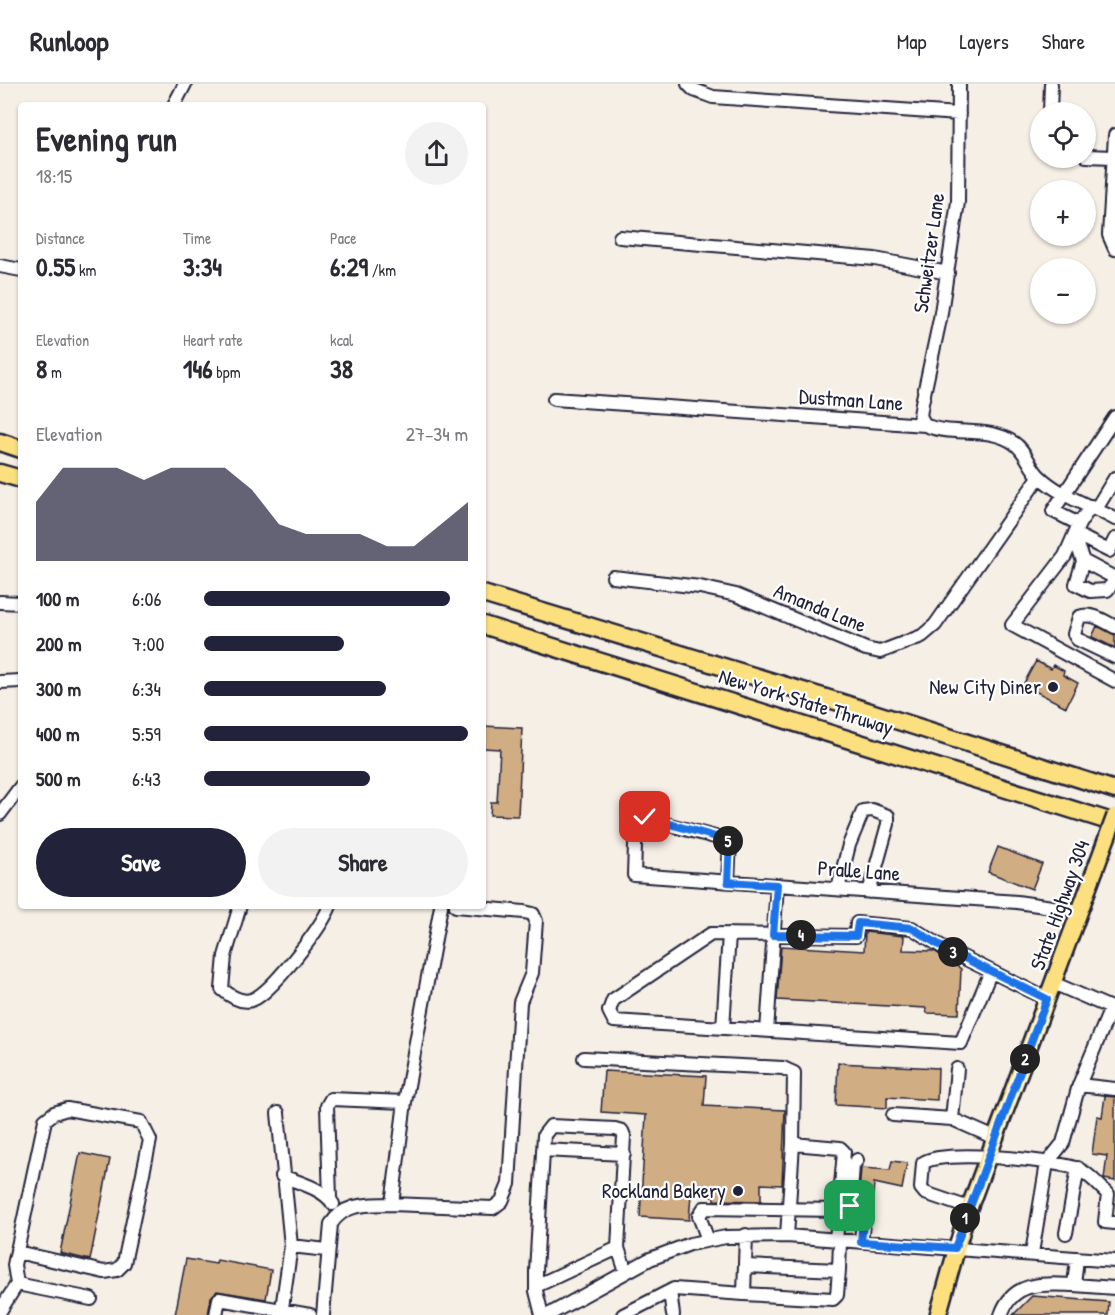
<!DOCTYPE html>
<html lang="en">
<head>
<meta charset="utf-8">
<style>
	:root { --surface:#fff; --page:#f2f2f3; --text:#2b2b33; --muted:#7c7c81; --line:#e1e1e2; --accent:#22223b }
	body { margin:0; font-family:"Patrick Hand",sans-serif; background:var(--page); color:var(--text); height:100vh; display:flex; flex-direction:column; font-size:22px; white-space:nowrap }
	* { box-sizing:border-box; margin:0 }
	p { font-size:20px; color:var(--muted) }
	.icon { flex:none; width:33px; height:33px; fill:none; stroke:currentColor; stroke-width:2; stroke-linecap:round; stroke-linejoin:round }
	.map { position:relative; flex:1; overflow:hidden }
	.sheet { position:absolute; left:18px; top:18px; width:468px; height:807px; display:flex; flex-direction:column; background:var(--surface); border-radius:6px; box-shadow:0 2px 4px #0004 }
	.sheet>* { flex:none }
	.fabs { position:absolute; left:1030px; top:18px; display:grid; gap:12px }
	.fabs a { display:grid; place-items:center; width:66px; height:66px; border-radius:50%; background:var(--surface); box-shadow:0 2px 4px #0004; font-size:30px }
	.pin { position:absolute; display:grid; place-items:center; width:51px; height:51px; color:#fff; margin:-26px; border-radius:12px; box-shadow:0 3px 9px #0006 }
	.km { position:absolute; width:30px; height:30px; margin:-15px; border-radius:50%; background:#222; color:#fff; font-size:16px; line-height:30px; text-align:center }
	.round { display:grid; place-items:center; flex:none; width:63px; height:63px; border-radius:32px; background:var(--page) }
	.head { display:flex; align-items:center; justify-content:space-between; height:102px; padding:0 18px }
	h1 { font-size:33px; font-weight:700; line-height:45px }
	.figures { display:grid; grid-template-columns:repeat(3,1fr); gap:9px; height:102px; padding:6px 18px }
	.figures div { display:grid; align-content:center }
	.figures b { font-size:26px; font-weight:700 }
	.figures small { font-size:16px; font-weight:400 }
	.figures p { font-size:16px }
	.chart { height:168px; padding:12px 18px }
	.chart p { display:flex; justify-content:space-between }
	.chart svg { width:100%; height:108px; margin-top:6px; fill:var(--accent); opacity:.7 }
	.action { display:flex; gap:12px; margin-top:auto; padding:12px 18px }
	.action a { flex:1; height:69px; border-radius:36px; background:var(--accent); color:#fff; font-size:24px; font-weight:700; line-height:69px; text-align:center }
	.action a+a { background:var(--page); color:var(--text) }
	ul { padding:0 18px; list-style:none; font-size:20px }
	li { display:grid; grid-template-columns:96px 72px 1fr; align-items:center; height:45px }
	li i { height:15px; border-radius:8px; background:var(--accent) }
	header { display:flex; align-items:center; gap:36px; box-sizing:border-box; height:84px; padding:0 30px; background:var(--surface); border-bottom:2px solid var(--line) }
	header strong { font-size:28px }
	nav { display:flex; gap:33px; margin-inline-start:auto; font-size:21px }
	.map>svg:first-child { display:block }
</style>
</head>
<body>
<header>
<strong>Runloop</strong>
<nav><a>Map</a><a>Layers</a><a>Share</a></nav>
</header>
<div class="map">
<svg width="1115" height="1231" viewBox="0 0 1115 1231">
	<rect width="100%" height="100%" fill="#f6efe6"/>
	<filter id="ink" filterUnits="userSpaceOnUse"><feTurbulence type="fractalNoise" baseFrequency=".0167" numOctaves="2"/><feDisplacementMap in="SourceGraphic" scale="12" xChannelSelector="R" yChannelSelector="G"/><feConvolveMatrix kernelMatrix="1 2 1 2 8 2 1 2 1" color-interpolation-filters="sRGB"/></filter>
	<g filter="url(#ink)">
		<path fill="#d1ad83" stroke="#22223b" stroke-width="1.5" d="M 1097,542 L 1115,551 L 1115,564 L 1092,553 Z
			M 1036,577 L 1051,585 L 1053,581 L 1064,587 L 1063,591 L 1078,599 L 1066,623 L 1023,601 Z
			M 483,642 L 522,644 L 518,732 L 490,731 L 491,718 L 497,718 L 500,665 L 483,664 Z
			M 998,763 L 1042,780 L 1032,805 L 988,788 Z
			M 865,848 L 904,852 L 903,866 L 934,867 L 961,885 L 959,930 L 927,929 L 926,924 L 777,916 L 781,862 L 864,867 Z
			M 838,979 L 938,984 L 937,1016 L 887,1013 L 887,1024 L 836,1021 Z
			M 604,987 L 706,992 L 704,1022 L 785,1026 L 782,1101 L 761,1100 L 761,1117 L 714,1116 L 714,1112 L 691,1111 L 689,1136 L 640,1133 L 646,1031 L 601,1028 Z
			M 1105,1012 L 1115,1013 L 1115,1097 L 1104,1095 L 1107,1072 L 1092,1070 L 1097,1032 L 1102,1033 Z
			M 80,1069 L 110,1075 L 90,1176 L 60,1169 Z
			M 892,1077 L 907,1079 L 902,1105 L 874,1099 L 872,1122 L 858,1121 L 861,1084 L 890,1086 Z
			M 186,1175 L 216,1180 L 217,1176 L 271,1186 L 266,1215 L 217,1207 L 211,1213 L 208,1231 L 175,1231 Z
			M 1032,1212 L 1109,1218 L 1108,1231 L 1013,1231 Z"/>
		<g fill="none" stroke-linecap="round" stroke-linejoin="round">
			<g stroke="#22223b" stroke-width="16">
				<path id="minor" d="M 688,0 L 694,6 L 713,13 L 959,30
					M 174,21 L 185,0
					M 1050,28 L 1051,0
					M 1115,51 L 1109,151 L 1115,165
					M 1086,72 L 1113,73
					M 620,153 L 875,175 L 948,189
					M 0,182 L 21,186
					M 554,315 L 925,341 C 952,353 989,341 1014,359 C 1026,367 1029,382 1039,392 C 1058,411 1091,422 1115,435
					M 925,341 L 920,332 L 922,319 L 940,235 L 958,118 L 959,0
					M 1091,422 L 1079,440 L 1053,427 L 1115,333
					M 1096,425 L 1115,394
					M 1079,440 L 1065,472 L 1012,541 L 1115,597
					M 1075,450 L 1109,467 L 1115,455
					M 1071,459 L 1077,461 L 1083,477 L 1115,494
					M 1083,477 L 1076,500 L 1090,507 L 1107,506 L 1115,497
					M 613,493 L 700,503 L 736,511 L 866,565 L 880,568 L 922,552 L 935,541 L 1039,393
					M 0,518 L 21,519
					M 1115,543 C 1104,537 1092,528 1079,533 L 1074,550 L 1077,555 L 1115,573
					M 0,598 L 21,597
					M 0,730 L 21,702
					M 728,797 L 730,757 L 636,732 L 634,791 L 1017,818 L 1080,827
					M 838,805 L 849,761 L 863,727 L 872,726 L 888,732 L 888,740 L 869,808
					M 240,822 L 225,872 L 222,905 C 231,913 244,921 256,914 C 276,902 321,844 330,822
					M 991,887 L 961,959 L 614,937 L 609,927 L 613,916 L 711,850 L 856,852 L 857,839 L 912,844 L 944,864 L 1047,915
					M 723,944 L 729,850
					M 767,947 L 777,801
					M 584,974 L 783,984 L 794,989 L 793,1060 L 787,1152
					M 1079,1001 L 1115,1005
					M 278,1029 L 291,1162 L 281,1231
					M 893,1031 L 952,1035 L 995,1054
					M 952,1035 L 957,985
					M 793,1060 L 840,1064 L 844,1068 L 836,1156
					M 543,1066 L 624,1070
					M 857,1076 L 853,1081 L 850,1122 L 852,1131 L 863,1139 L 861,1158
					M 282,1092 C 297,1098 325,1105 333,1120
					M 330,1114 L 327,1022 L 331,1015 L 405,1018
					M 392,1120 L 493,1124 L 502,1117 L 509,1100 L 520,918 L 532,889 L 536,837 L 533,830 L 524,828 L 456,822
					M 969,1124 L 925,1109 L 921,1104 L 923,1079 C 941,1065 1051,1076 1075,1084 C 1087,1087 1099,1102 1108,1110 L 1105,1138 L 1115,1139
					M 1066,1149 L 1078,1084
					M 708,1156 L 699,1132 L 704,1124 L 839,1126
					M 291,1162 L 327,1166
					M 17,1168 L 104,1188 L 117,1186 L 124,1179 L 150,1056 L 141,1038 L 67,1025 L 54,1029 L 45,1036 L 14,1181 L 17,1200
					M 1032,1169 L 1047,1079 L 1063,1059 L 1079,1001 L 1111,924 L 1053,899
					M 745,1182 L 839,1186 L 840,1157
					M 1074,1201 L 1115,1204
					M 536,1202 L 618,1164
					M 670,1207 L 673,1231
					M 744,1210 L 833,1215 L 837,1211 L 839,1186
					M 0,1227 L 17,1200 L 91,1215
					M 216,1231 L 219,1215 L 310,1231
					M 323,1231 L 331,1140 C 345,1118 368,1121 392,1120 L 405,1018 L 441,822
					M 542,1231 L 536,1207 L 536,1187 L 544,1051 L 551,1042 L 615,1045 L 622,1047 L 624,1052 L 618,1164 L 626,1188
					M 548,1231 L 650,1175 L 690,1160 L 726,1153 L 787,1152 L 1115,1177
					M 623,1231 L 674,1205 L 744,1210 L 746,1151
					M 1001,1231 C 1013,1196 1044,1200 1074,1201 L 1077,1174"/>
			</g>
			<g stroke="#22223b" stroke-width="20">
				<path id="major" d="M 938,1231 L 965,1135 L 1095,786"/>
			</g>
			<g stroke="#22223b" stroke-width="21">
				<path id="highway" d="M 0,358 L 21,365
					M 0,389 L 21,395
					M 483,510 L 839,618 L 1115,706
					M 483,541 L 1115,739"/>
			</g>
			<use href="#minor" stroke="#fff" stroke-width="12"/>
			<use href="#major" stroke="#fce080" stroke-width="15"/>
			<use href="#highway" stroke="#fce080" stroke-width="16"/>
			<g stroke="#22223b" stroke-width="20" stroke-linecap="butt">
				<path id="major-bridge" d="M 1095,786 L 1115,732"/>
			</g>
			<use href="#major-bridge" stroke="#fce080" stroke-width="15"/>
		</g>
	</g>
	<g fill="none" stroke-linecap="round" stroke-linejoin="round" filter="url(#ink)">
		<g stroke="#fff" stroke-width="12">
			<path id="route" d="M 645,733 L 730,757 L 728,798 L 777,801 L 773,851 L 856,852 L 858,839 L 912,844 L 944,864 L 1047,915 L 955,1164 L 861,1158 L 863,1139 L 852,1131 L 850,1122"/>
		</g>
		<use href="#route" stroke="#1a73e8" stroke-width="8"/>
	</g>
	<g fill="#22223b" stroke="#fff" stroke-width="2">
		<circle cx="1053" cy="603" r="6"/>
		<circle cx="738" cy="1107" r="6"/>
	</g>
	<g text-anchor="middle" stroke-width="4.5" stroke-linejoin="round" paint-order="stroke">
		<g font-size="21" fill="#22223b" stroke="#fff">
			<text transform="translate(929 169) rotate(-82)" y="7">Schweitzer Lane</text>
			<text transform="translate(851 316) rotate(4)" y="7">Dustman Lane</text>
			<text transform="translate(820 524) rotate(22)" y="7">Amanda Lane</text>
			<text transform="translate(806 618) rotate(17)" y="7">New York State Thruway</text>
			<text transform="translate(859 787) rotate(4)" y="7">Pralle Lane</text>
			<text transform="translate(1060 821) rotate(-70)" y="7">State Highway 304</text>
		</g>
		<g font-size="21" fill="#22223b" stroke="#fff" text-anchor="end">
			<text x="1041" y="610">New City Diner</text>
			<text x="726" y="1114">Rockland Bakery</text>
		</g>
	</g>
</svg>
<div class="fabs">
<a><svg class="icon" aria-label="locate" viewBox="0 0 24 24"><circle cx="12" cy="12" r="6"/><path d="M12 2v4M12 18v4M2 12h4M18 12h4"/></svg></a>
<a>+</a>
<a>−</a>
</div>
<div class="pin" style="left:850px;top:1122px;background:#1e9e55"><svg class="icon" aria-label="arrive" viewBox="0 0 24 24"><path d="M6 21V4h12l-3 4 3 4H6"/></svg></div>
<div class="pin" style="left:645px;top:733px;background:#d93025"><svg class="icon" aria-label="check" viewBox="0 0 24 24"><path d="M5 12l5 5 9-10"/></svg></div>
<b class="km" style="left:965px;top:1134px">1</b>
<b class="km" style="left:1025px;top:975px">2</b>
<b class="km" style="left:953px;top:868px">3</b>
<b class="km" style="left:801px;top:851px">4</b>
<b class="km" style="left:728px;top:757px">5</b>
<section class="sheet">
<div class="head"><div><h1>Evening run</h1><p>18:15</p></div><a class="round"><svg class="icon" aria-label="share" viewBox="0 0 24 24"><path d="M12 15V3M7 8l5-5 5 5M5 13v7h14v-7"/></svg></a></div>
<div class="figures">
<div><p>Distance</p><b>0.55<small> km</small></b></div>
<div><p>Time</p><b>3:34</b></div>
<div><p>Pace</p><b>6:29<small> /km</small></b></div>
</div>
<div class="figures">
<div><p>Elevation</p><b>8<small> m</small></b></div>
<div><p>Heart rate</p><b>146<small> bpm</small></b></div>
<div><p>kcal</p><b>38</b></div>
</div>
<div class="chart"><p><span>Elevation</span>27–34 m</p>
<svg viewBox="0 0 160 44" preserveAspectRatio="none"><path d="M0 44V20L10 6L20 6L30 6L40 11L50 6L60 6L70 6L80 15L90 29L100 33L110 33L120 33L130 38L140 38L150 29L160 20V44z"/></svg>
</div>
<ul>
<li><b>100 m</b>6:06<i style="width:93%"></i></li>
<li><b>200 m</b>7:00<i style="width:53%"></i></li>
<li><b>300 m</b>6:34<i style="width:69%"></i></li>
<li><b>400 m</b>5:59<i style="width:100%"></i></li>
<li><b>500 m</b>6:43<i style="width:63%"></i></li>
</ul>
<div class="action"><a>Save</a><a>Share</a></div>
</section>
</div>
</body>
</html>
